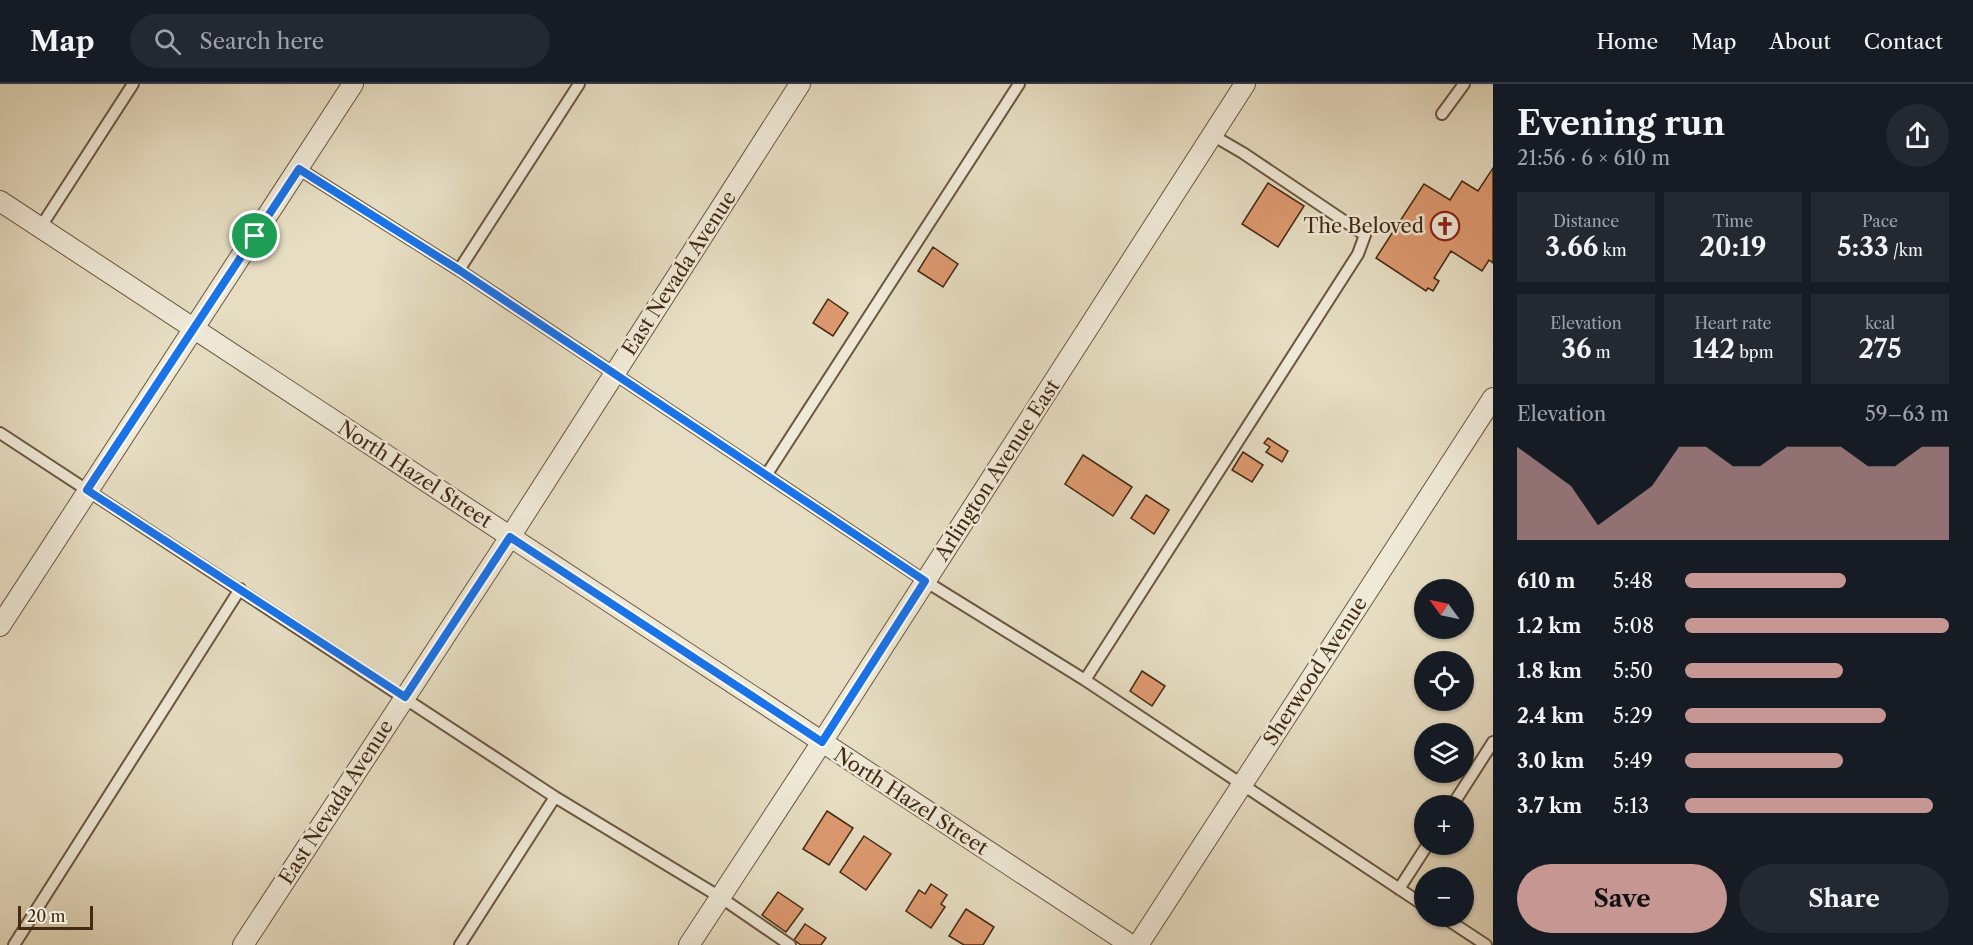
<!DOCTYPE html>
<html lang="en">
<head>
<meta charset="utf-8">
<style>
	:root { --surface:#171b24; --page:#242831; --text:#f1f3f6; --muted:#9ea1a6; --line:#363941; --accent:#c59692 }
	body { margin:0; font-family:"Libre Caslon Text",serif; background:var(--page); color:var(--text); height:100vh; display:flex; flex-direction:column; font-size:22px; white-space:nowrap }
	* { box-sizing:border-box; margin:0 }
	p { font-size:20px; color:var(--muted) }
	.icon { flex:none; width:33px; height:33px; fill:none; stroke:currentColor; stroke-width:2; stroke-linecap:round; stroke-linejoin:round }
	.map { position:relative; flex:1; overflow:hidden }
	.drawer { display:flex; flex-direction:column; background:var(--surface); width:480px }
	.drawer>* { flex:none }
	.needle { width:39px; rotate:303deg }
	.tools { position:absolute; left:1414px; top:495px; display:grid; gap:12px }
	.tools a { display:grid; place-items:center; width:60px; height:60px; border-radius:50%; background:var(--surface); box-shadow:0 2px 4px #0004; font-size:30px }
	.scale { position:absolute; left:18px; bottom:15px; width:75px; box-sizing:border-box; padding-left:6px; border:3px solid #442913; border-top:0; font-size:16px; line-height:21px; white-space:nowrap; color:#442913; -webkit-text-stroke:4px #efe9d7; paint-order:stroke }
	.pin { position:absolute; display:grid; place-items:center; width:51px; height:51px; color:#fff; margin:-26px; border:3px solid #fff; border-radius:50%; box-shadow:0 2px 6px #0007 }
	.round { display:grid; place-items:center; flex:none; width:63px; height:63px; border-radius:32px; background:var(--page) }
	.overview { display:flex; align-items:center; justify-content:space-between; height:102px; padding:0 24px }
	h1 { font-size:33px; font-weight:800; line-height:45px }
	.figures { display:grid; grid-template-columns:repeat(3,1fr); gap:9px; height:102px; padding:6px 24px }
	.figures div { display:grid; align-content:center; border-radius:0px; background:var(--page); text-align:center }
	.figures b { font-size:26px; font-weight:800 }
	.figures small { font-size:16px; font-weight:400 }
	.figures p { font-size:16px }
	.chart { height:168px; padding:12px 24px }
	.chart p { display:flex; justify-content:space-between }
	.chart svg { width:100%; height:108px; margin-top:6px; fill:var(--accent); opacity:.7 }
	.action { display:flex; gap:12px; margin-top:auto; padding:12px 24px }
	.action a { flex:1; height:69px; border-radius:36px; background:var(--accent); color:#111; font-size:24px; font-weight:800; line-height:69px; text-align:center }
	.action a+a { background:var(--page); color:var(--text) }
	ul { padding:0 24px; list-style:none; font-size:20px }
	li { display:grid; grid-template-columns:96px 72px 1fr; align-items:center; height:45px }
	li i { height:15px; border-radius:8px; background:var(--accent) }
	header { display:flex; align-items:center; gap:36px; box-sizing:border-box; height:84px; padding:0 30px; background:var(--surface); border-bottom:2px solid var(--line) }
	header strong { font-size:28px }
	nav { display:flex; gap:33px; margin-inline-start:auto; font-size:21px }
	.search { width:420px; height:54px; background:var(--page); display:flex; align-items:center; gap:15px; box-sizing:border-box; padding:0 21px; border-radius:33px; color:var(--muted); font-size:22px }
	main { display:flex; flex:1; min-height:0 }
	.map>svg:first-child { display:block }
</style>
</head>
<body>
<header>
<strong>Map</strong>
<div class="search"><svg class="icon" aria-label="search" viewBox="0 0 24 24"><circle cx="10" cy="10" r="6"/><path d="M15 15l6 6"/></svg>Search here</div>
<nav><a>Home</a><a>Map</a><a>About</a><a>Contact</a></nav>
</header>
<main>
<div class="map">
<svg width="1493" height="861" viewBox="0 0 1493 861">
	<rect width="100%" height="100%" fill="#e6ddc2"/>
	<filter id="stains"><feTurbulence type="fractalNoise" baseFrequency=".00333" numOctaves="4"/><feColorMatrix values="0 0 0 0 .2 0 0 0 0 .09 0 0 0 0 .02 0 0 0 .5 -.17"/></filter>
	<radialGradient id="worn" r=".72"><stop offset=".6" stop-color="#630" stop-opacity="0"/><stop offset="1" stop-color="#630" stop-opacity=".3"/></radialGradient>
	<path fill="#dd9970" stroke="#442913" stroke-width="1.5" d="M 1493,84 L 1493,179 L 1489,176 L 1482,187 L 1451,167 L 1434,194 L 1439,197 L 1433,207 L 1428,204 L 1426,207 L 1376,174 L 1424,100 L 1450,116 L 1462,97 L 1478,107 Z
		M 1268,99 L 1304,122 L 1278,163 L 1242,140 Z
		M 933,163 L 958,180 L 943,203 L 918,187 Z
		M 828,215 L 848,229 L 833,252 L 813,239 Z
		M 1268,354 L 1288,367 L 1282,378 L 1266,368 L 1270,363 L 1264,359 Z
		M 1243,368 L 1263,381 L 1252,398 L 1232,386 Z
		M 1083,371 L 1132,403 L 1113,432 L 1065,400 Z
		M 1146,411 L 1169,426 L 1154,450 L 1131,434 Z
		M 1142,587 L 1165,602 L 1152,622 L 1130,607 Z
		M 827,727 L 853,744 L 829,781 L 803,765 Z
		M 864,752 L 891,770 L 866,806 L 840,788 Z
		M 931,800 L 947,811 L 941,820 L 945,823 L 931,844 L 906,827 L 919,806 L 925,810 Z
		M 778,808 L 803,825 L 786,848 L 762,831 Z
		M 966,825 L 994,843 L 983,861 L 964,861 L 949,852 Z
		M 805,840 L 826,854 L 821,861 L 801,861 L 794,856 Z"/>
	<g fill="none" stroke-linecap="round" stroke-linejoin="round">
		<g stroke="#6c563f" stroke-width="14">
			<path id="lane" d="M 1442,30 L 1464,0
				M 299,85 L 459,186 L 925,497 L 1085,596 L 1425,822
				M 40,144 L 133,0
				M 459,186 L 579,0
				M 0,349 L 555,713 L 720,813 L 790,861
				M 767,390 L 1019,0
				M 1085,596 L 1358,170 L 1365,151 L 1243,69 L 1212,51
				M 1452,722 L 1493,658
				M 1399,805 L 1428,760
				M 1442,832 L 1486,861
				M 14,861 L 240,505
				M 460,861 L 555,713"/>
		</g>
		<g stroke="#6c563f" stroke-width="22">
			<path id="street" d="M 0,117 L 1131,861
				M 0,542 L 353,0
				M 243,861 L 510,453 L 800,0
				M 689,861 L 822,658 L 1245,0
				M 1138,861 L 1493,314"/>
		</g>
		<use href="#lane" stroke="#efe9d7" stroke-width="10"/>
		<use href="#street" stroke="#efe9d7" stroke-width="20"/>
	</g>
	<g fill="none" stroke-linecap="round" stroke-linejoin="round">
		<g stroke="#fff" stroke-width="12">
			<path id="route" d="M 299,85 L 459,186 L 925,497 L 822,658 L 510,453 L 405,613 L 87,406 Z"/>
		</g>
		<use href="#route" stroke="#1a73e8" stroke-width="8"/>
	</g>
	<defs>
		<g id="church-ring" transform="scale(1.5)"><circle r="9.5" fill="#efe9d7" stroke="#8f2418" stroke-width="1.5"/><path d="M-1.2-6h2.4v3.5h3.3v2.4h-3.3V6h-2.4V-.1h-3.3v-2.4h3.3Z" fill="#8f2418"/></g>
	</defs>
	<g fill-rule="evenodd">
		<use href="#church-ring" x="1445" y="142"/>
	</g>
	<g text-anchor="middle" stroke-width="5" stroke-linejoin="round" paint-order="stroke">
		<g font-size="20" fill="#442913" stroke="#efe9d7" text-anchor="end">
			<text x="1424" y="149">The Beloved</text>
		</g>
		<g font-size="20" fill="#442913" stroke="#efe9d7">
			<text transform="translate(679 189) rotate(-57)" y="7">East Nevada Avenue</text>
			<text transform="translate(997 386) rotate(-57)" y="7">Arlington Avenue East</text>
			<text transform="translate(415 390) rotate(33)" y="7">North Hazel Street</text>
			<text transform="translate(1315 587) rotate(-57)" y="7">Sherwood Avenue</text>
			<text transform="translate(911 717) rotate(33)" y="7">North Hazel Street</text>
			<text transform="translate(336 718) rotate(-57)" y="7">East Nevada Avenue</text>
		</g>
	</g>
	<rect width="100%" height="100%" filter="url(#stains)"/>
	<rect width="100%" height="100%" fill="url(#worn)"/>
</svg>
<div class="tools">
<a><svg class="needle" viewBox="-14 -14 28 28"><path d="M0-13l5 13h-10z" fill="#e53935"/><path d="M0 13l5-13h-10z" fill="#9ea1a6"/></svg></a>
<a><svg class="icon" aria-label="locate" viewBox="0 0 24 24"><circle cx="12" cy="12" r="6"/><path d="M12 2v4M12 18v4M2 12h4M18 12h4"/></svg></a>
<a><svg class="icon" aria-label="layers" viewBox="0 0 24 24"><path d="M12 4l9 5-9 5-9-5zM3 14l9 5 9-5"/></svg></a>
<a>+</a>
<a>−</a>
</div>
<div class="scale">20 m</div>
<div class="pin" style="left:255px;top:152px;background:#1e9e55"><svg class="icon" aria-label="arrive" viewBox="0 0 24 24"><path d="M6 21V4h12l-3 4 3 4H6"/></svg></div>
</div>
<section class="drawer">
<div class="overview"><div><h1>Evening run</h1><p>21:56 · 6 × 610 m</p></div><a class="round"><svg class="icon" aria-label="share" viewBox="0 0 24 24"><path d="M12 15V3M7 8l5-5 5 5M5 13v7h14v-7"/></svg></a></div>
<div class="figures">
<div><p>Distance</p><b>3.66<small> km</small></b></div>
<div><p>Time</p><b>20:19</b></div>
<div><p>Pace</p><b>5:33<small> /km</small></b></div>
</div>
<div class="figures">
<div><p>Elevation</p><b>36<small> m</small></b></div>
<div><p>Heart rate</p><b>142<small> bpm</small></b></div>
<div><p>kcal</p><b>275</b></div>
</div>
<div class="chart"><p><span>Elevation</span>59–63 m</p>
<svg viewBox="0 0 160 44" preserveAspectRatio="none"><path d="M0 44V6L10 14L20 22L30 38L40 30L50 22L60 6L70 6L80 14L90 14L100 6L110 6L120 6L130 14L140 14L150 6L160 6V44z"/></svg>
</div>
<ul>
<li><b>610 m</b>5:48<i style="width:61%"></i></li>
<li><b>1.2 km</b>5:08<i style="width:100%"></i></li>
<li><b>1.8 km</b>5:50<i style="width:60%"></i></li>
<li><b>2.4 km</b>5:29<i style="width:76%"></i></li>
<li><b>3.0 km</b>5:49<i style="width:60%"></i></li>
<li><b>3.7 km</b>5:13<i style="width:94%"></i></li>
</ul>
<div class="action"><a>Save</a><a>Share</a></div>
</section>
</main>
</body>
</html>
